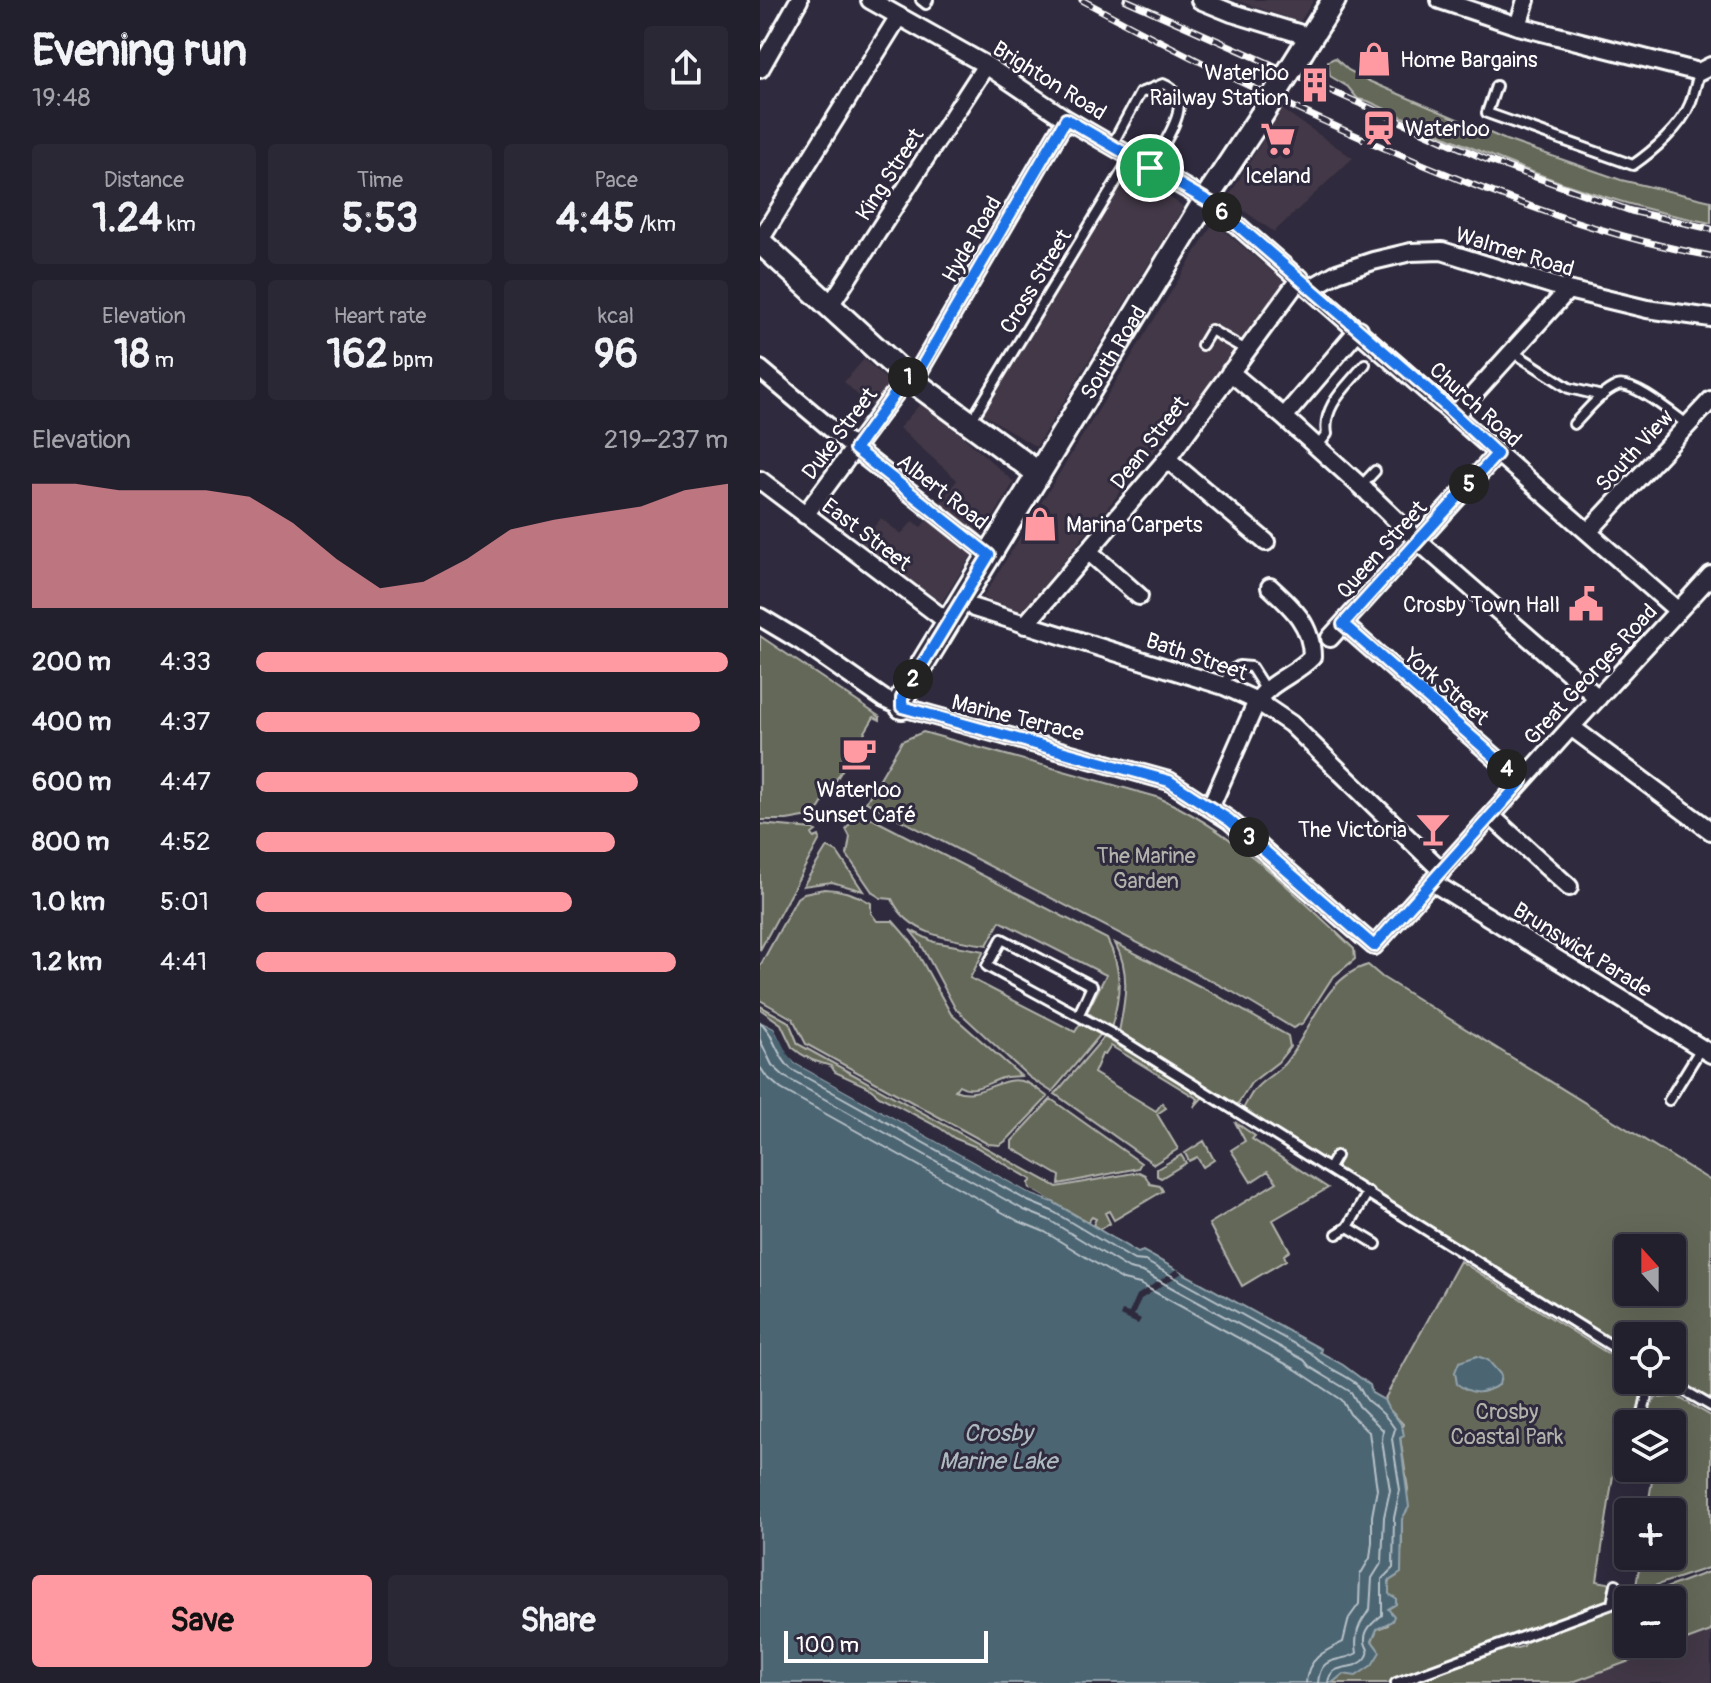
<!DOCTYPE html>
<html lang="en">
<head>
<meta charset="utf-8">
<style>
	:root { --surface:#23202e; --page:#2b2836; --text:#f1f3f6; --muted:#a3a3aa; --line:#403e4a; --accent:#ff9aa2 }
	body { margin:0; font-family:Pangolin,sans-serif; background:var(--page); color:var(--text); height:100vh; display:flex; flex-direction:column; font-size:30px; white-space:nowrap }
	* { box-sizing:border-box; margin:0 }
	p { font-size:26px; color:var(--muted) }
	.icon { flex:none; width:44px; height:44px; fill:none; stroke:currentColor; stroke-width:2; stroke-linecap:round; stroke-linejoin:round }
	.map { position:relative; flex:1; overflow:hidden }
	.drawer { display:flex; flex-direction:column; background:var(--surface); width:760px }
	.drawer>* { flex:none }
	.needle { width:52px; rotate:339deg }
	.controls { position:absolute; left:854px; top:1234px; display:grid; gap:16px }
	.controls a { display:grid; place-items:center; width:72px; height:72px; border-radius:8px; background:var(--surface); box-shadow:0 8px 32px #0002,0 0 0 2px var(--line); font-size:40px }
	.scale { position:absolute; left:24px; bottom:20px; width:204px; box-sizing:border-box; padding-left:8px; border:4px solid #fff; border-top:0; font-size:22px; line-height:28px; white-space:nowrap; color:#fff; -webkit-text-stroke:6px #2f2a3d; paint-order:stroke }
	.pin { position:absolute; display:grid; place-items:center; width:68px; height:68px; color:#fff; margin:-34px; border:4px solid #fff; border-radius:50%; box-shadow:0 2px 8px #0007 }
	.km { position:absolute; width:40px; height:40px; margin:-20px; border-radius:50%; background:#222; color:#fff; font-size:22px; line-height:40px; text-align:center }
	.round { display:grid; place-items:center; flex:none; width:84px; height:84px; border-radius:8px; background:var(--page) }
	.overview { display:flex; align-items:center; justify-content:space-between; height:136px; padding:0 32px }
	h1 { font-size:44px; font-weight:700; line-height:60px }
	.metrics { display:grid; grid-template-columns:repeat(3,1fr); gap:12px; height:136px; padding:8px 32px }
	.metrics div { display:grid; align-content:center; border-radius:8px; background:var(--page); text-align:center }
	.metrics b { font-size:40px; font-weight:700 }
	.metrics small { font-size:22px; font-weight:400 }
	.metrics p { font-size:22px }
	.chart { height:224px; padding:16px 32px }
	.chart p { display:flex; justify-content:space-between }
	.chart svg { width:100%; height:144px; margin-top:8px; fill:var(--accent); opacity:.7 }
	.cta { display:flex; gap:16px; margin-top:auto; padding:16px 32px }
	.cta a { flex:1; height:92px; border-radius:8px; background:var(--accent); color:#111; font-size:32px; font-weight:700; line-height:92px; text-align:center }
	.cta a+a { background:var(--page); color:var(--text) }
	ul { padding:0 32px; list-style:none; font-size:26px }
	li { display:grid; grid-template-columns:128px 96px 1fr; align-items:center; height:60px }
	li i { height:20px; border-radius:10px; background:var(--accent) }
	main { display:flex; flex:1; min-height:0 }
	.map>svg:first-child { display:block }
</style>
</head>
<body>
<main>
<section class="drawer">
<div class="overview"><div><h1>Evening run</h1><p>19:48</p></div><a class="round"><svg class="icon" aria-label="share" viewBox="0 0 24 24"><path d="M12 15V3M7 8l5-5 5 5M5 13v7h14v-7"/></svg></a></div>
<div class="metrics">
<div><p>Distance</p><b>1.24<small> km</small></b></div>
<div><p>Time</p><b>5:53</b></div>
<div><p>Pace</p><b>4:45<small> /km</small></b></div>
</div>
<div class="metrics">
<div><p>Elevation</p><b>18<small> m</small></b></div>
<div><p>Heart rate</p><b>162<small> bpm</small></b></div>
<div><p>kcal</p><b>96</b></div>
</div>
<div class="chart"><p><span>Elevation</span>219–237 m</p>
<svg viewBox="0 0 160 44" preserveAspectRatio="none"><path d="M0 44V6L10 6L20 8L30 8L40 8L50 10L60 18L70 29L80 38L90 36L100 29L110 20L120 17L130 15L140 13L150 8L160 6V44z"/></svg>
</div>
<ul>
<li><b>200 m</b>4:33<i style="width:100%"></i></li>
<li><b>400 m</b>4:37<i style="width:94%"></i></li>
<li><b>600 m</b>4:47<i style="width:81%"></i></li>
<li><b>800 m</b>4:52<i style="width:76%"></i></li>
<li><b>1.0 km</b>5:01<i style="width:67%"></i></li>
<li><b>1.2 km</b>4:41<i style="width:89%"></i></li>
</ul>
<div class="cta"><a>Save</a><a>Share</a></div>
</section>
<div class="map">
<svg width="951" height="1683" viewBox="0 0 951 1683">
	<rect width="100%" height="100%" fill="#2f2a3d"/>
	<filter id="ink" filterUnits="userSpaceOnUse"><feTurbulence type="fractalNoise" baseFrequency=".0125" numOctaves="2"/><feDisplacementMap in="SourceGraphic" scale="16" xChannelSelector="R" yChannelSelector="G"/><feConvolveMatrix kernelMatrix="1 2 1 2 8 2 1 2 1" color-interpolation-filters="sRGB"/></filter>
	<g filter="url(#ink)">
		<path fill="#423746" d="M 475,0 L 554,0 L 540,22 Z
			M 522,109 L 593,158 L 514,232 L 467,199 Z
			M 368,170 L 424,207 L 276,447 L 223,414 L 235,395 L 232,393 Z
			M 454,222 L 529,286 L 258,617 L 223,597 Z
			M 104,359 L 129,382 L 130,386 L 114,410 L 84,382 Z
			M 161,403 L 180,416 L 254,482 L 224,534 L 217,535 L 179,504 L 197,480 L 139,428 Z
			M 121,518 L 141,534 L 153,521 L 161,527 L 167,519 L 212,554 L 180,605 L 100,545 Z
			M 951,1631 L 951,1683 L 810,1683 L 923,1641 Z"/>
		<path fill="#646759" stroke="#b2b3ac" stroke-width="2" fill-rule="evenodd" d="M 575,58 L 588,70 L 611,82 L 746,140 L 861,180 L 951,201 L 951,223 C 831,201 718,153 608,101 L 598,99 L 588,87 L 570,76 L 568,61 Z
			M 0,636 L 120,717 L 120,720 L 114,717 L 55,815 L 27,820 L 0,820 Z
			M 163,732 L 397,797 C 473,830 535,893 594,949 L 595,959 L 572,978 L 543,1023 L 533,1028 L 471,991 L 106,802 L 142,741 Z
			M 99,812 L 347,939 C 363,970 361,995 351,1028 L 327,1012 L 346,975 L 240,921 L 227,945 C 191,940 148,935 132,899 L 121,898 L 113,893 L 87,855 L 90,837 L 86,829 Z
			M 0,824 L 53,829 L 56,831 L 52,834 L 54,838 L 59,836 L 60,839 L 0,950 Z
			M 67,847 L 77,852 L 103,891 L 72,882 L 43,886 Z
			M 64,889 C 81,889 96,894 111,903 L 111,913 L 117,921 L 133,921 L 152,943 L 191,1014 L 261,1076 C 256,1077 248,1076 242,1078 C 227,1083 214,1094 199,1085 L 195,1090 C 220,1101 241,1073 265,1082 C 273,1085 281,1092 288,1097 L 247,1140 L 240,1145 L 228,1144 L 46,1044 L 33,1019 L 0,1000 L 0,966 L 37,898 L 44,893 Z
			M 150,930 L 174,942 L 224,951 L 210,978 L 315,1032 L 322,1021 L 341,1034 L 292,1092 L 269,1077 L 195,1008 L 161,944 Z
			M 355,943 L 447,990 L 528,1036 L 530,1047 L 518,1062 L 491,1083 L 477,1105 L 359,1032 C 365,1001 371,972 355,943 Z
			M 608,965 L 622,977 L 951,1181 L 951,1400 L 912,1376 L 912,1336 L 868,1336 L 868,1349 L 578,1169 L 577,1163 L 571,1159 L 566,1161 L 483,1109 C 487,1102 491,1093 496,1088 C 505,1078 517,1073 525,1063 C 551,1031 564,977 608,965 ZM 868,1248 L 912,1248 L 912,1292 L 868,1292 Z
			M 0,1006 L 29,1022 L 38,1044 L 297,1187 L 379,1172 L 385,1175 L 390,1184 L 400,1186 L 403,1191 L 354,1220 L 349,1211 L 345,1213 L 350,1223 L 340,1229 L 333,1225 L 336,1219 L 332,1217 L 328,1222 L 270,1189 L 269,1183 L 272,1180 L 216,1147 L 194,1138 L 180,1128 L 119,1096 L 108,1087 L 75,1072 L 71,1066 L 52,1060 L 41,1054 L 32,1047 L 21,1024 L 0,1009 Z
			M 344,1037 L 443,1097 L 434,1107 L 438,1099 L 351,1046 L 345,1055 L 342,1054 L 334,1073 L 396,1111 L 402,1103 L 406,1108 L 397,1114 L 418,1149 L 394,1164 L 295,1094 Z
			M 291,1099 L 381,1163 L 378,1168 L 299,1184 L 300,1176 L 252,1148 L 252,1141 Z
			M 475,1122 L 495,1136 L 492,1139 L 568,1188 L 513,1220 L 530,1251 L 524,1255 L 526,1260 L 482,1286 L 449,1224 L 517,1182 L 508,1171 L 491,1182 L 471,1150 L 485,1141 Z
			M 444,1141 L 454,1160 L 443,1167 L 437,1157 L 429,1161 L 425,1153 Z
			M 421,1155 L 426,1163 L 401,1178 L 397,1176 L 397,1169 Z
			M 700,1261 L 868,1366 L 868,1380 L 879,1380 L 882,1388 L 876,1424 L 868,1424 L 868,1437 L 859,1436 L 837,1581 L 853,1584 L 850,1595 L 843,1604 L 628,1683 L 572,1683 L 583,1674 L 612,1665 L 617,1648 L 612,1641 L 617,1629 L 628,1625 L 628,1609 L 636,1604 L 636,1599 L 629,1595 L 629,1581 L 637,1576 L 642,1545 L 642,1519 L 648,1489 L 640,1437 L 643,1424 L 627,1407 L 624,1400 Z
			M 898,1395 L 900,1398 L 916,1396 L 951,1416 L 951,1567 L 861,1597 L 865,1585 L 876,1586 L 881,1556 L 912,1556 L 912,1512 L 887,1512 L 894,1468 L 912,1468 L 912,1424 L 886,1424 L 889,1406 Z
			M 951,1571 L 951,1631 L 810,1683 L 645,1683 L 748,1646 L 754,1649 L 764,1646 L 765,1640 L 868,1602 L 868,1644 L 912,1644 L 912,1600 L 874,1600 Z"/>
		<path fill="#4c6573" stroke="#94a3ab" stroke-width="2" d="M 0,1021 L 14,1028 L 35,1063 L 272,1194 L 293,1202 L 378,1253 L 383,1251 L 561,1349 L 560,1352 L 583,1365 L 610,1385 L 612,1393 L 624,1400 C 630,1417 642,1416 644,1436 L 640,1438 L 649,1507 L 642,1519 L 641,1573 L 629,1581 L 629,1594 L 636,1598 L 636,1604 L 628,1609 L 634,1616 L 632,1621 L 617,1629 L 612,1641 L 620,1652 L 612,1665 L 596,1676 L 583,1674 L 572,1683 L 0,1683 Z
			M 717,1356 L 728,1360 L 741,1375 L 739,1385 C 722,1394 714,1396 697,1384 L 695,1372 L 699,1362 Z"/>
		<path fill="#2f2a3d" d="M 0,1018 L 19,1028 L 31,1053 L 37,1059 L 292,1201 L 272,1194 L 35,1063 L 28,1055 L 14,1028 L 0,1021 Z
			M 417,1269 L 422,1273 L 381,1299 L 374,1315 L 381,1319 L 378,1324 L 360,1316 L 362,1311 L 369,1313 L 377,1295 Z"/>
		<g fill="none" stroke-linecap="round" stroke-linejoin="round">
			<path stroke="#b7c1c7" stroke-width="2" d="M 0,1022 C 14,1033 16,1056 31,1069 L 268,1201 L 292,1211 L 374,1260 L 385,1261 L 551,1353 C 561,1366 581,1372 594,1382 C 602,1388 602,1396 609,1402 C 619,1409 628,1418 635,1429 L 632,1439 L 640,1490 L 634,1518 L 633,1568 L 622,1579 L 622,1615 C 614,1622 604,1629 605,1641 C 605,1648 612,1650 606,1658 C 595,1673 571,1660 568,1683
				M 0,1040 L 12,1065 L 25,1077 L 264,1210 L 289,1220 L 369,1269 L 383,1272 L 544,1360 L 550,1367 L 591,1392 L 599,1406 L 623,1430 L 622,1441 L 630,1490 L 624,1517 L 622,1562 L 612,1578 L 610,1610 C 598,1623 594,1636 597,1653 C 582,1663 560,1653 558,1683
				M 0,1067 L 6,1076 L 21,1089 L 258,1221 L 285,1232 L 363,1280 L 380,1284 L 535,1369 L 582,1400 L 590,1414 L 609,1432 L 617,1489 L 612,1516 L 612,1542 L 610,1558 L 600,1575 L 599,1604 L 589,1618 L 583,1642 C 564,1651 547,1659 546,1683"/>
			<g stroke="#fff" stroke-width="14">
				<path id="lane" d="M 161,0 L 166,4 L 168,0
					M 736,86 L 727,113 L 873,165 C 892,152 921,127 930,104 C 934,94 936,83 939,73
					M 352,145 L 380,93 L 403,84 C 440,98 402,145 390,168
					M 442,345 L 451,330 L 486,350
					M 753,352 L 809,388 L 842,396
					M 210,423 L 371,157
					M 814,424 C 826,412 840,393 857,386 C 873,380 914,415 928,425
					M 557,447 L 567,434 C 562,405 588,386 605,364
					M 601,486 L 615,471
					M 464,686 L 470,671 L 479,666 L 491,667 L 505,689
					M 319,1014 L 332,986 L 242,939 L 227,966 L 354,1035 L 868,1356
					M 909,1100 L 941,1048
					M 569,1168 L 576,1156
					M 588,1227 L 616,1244
					M 577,1234 L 588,1227 L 608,1192
					M 906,1380 L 951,1406
					M 881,1424 L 887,1395 L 896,1380
					M 636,1683 L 852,1604 L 856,1584"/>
			</g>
			<g stroke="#fff" stroke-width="22">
				<path id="street" d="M 110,0 L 226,65 L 306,119 L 453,204 L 918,611
					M 440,0 L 472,13 L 551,37
					M 680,0 L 758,26 L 939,72 L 951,66
					M 758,26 L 766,0
					M 0,69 L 39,0
					M 0,240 L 139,16
					M 551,288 L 577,273 L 613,261 L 651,252 L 682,251 L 808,290 L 887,309 L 951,318
					M 69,307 L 226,65
					M 0,369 L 95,449 L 229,555
					M 470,372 L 524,417 L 599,329
					M 153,381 L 306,119
					M 694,416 L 808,290
					M 524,417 L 606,491
					M 407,459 L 506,542
					M 0,480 L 188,622
					M 608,493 L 658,541 L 838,698
					M 45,515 L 147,377
					M 829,531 L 951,400
					M 328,551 L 379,596
					M 214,608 L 464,686 L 497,701 L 531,724 L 682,871
					M 0,617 L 42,642 L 124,699 L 142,707 L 409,781 L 469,820 L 614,946 L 811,727 L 951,575
					M 583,624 L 762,781
					M 265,625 L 407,459 L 540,278
					M 570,638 L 737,454
					M 811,727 L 951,831
					M 450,808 L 497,701 C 512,680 535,675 552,657 C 552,625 532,607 510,587
					M 731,816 L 809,887
					M 672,882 L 951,1054"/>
			</g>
			<g stroke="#fff" stroke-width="28">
				<g id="secondary">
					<path d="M 542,51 L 574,0"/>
					<path d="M 0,242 L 147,377 L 278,473"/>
					<path id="s1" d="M 142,707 L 142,698 L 446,199 L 501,116"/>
				</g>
			</g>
			<use href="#lane" stroke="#2f2a3d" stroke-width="8"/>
			<use href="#street" stroke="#2f2a3d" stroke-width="16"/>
			<use href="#secondary" stroke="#2f2a3d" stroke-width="22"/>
			<g stroke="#fff" stroke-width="7">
				<path id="rail" d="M 322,0 C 433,60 546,116 662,164 C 755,203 851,238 951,256
					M 366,0 L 730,161 L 871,211 L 951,229"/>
			</g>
			<use href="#rail" stroke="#2f2a3d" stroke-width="4" stroke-dasharray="12" stroke-linecap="butt"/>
			<g stroke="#fff" stroke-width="28" stroke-linecap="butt">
				<path id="secondary-bridge" d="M 501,116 L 542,51"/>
			</g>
			<use href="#secondary-bridge" stroke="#2f2a3d" stroke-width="22"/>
		</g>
	</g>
	<g fill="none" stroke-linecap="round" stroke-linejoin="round" filter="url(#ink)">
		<g stroke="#fff" stroke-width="16">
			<path id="route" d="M 306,119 L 453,204 L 665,387 L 737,454 L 583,624 L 762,781 L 614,946 L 469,820 L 409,781 L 142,707 L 142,698 L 229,555 L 95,449 L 147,377 L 153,381 Z"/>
		</g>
		<use href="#route" stroke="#1a73e8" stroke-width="10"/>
	</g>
	<defs>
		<g id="shop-bare" transform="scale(2.76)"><path d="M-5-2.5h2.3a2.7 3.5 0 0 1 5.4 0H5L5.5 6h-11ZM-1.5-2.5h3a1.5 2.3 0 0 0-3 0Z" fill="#ff9aa2" stroke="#2f2a3d" stroke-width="2.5" paint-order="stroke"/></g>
		<g id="building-bare" transform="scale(2.76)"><path d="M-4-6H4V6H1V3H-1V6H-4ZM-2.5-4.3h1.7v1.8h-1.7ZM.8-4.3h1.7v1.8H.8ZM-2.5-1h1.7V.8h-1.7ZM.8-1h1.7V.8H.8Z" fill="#ff9aa2" stroke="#2f2a3d" stroke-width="2.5" paint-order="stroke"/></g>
		<g id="station-bare" transform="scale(2.76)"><path d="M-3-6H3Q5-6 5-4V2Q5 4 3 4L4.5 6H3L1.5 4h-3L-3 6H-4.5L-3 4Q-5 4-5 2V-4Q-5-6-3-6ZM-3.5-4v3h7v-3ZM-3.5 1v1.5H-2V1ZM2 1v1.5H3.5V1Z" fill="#ff9aa2" stroke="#2f2a3d" stroke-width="2.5" paint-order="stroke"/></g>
		<g id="supermarket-bare" transform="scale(2.76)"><path d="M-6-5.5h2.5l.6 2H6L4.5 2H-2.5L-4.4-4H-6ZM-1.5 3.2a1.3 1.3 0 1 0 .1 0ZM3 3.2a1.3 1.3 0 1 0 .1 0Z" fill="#ff9aa2" stroke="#2f2a3d" stroke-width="2.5" paint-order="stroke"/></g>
		<g id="civic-bare" transform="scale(2.76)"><path d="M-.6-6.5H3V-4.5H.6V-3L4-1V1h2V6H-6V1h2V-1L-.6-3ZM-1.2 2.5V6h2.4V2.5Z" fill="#ff9aa2" stroke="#2f2a3d" stroke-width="2.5" paint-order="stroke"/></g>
		<g id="cafe-bare" transform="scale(2.76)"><path d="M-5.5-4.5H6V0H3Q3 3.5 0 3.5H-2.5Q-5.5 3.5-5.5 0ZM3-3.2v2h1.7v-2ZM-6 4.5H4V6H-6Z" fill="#ff9aa2" stroke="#2f2a3d" stroke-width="2.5" paint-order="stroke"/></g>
		<g id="bar-bare" transform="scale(2.76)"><path d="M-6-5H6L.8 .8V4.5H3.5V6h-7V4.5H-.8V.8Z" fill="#ff9aa2" stroke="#2f2a3d" stroke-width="2.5" paint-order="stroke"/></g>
	</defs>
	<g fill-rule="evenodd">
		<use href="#shop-bare" x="614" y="59"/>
		<use href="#building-bare" x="555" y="85"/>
		<use href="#station-bare" x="619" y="128"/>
		<use href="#supermarket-bare" x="518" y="139"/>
		<use href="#shop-bare" x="280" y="524"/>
		<use href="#civic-bare" x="826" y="604"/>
		<use href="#cafe-bare" x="99" y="753"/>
		<use href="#bar-bare" x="673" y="829"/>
	</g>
	<g text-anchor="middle" stroke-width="6" stroke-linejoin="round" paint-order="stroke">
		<g font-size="22" fill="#fff" stroke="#2f2a3d" text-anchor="start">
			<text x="640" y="67">Home Bargains</text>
			<text x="529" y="80" text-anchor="end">Waterloo<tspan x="529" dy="25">Railway Station</tspan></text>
			<text x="645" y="136">Waterloo</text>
			<text x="518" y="183" text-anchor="middle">Iceland</text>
			<text x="306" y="532">Marina Carpets</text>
			<text x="800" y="612" text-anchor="end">Crosby Town Hall</text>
			<text x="99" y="797" text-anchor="middle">Waterloo<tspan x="99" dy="25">Sunset Café</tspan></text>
			<text x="647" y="837" text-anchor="end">The Victoria</text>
		</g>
		<g font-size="22" fill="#fff" stroke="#2f2a3d">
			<text transform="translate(290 80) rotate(32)" y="8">Brighton Road</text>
			<text transform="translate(129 174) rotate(-57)" y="8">King Street</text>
			<text transform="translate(211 239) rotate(-60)" y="8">Hyde Road</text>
			<text transform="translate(755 251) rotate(17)" y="8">Walmer Road</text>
			<text transform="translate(275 281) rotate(-59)" y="8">Cross Street</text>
			<text dy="8" stroke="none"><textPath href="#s1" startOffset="414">South Road</textPath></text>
			<text transform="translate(716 404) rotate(42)" y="8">Church Road</text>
			<text transform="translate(79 433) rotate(-53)" y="8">Duke Street</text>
			<text transform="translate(389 442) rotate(-52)" y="8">Dean Street</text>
			<text transform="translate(874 450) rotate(-47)" y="8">South View</text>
			<text transform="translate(183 491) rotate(38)" y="8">Albert Road</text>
			<text transform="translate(107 534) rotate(37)" y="8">East Street</text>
			<text transform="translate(621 549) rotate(-48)" y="8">Queen Street</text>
			<text transform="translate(437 656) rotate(19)" y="8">Bath Street</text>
			<text transform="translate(830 674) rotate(-47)" y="8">Great Georges Road</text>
			<text transform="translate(687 686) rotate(41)" y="8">York Street</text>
			<text transform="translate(258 717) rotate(14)" y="8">Marine Terrace</text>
			<text transform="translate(823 949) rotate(32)" y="8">Brunswick Parade</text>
		</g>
		<g font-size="22" fill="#b2b3ac" stroke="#2f2a3d">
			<text x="386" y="863">The Marine<tspan x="386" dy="25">Garden</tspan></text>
			<text x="747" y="1419">Crosby<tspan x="747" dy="25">Coastal Park</tspan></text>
		</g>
		<g font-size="24" font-style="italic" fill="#aebac0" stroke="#2f2a3d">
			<text x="238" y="1441">Crosby<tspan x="238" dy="28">Marine Lake</tspan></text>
		</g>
	</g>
</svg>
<div class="controls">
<a><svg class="needle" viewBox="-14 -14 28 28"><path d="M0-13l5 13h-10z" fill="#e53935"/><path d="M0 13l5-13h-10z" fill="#a3a3aa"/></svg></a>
<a><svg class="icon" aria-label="locate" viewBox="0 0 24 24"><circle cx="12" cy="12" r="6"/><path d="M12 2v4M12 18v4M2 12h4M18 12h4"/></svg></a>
<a><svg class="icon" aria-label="layers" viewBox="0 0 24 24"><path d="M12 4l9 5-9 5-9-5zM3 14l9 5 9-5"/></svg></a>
<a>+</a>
<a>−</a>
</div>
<div class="scale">100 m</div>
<div class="pin" style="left:390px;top:168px;background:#1e9e55"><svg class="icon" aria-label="arrive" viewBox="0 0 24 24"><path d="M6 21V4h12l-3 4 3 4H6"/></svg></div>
<b class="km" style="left:148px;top:377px">1</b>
<b class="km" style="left:153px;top:679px">2</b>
<b class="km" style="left:489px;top:837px">3</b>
<b class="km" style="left:747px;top:769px">4</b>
<b class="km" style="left:709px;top:484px">5</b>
<b class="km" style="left:462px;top:212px">6</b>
</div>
</main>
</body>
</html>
